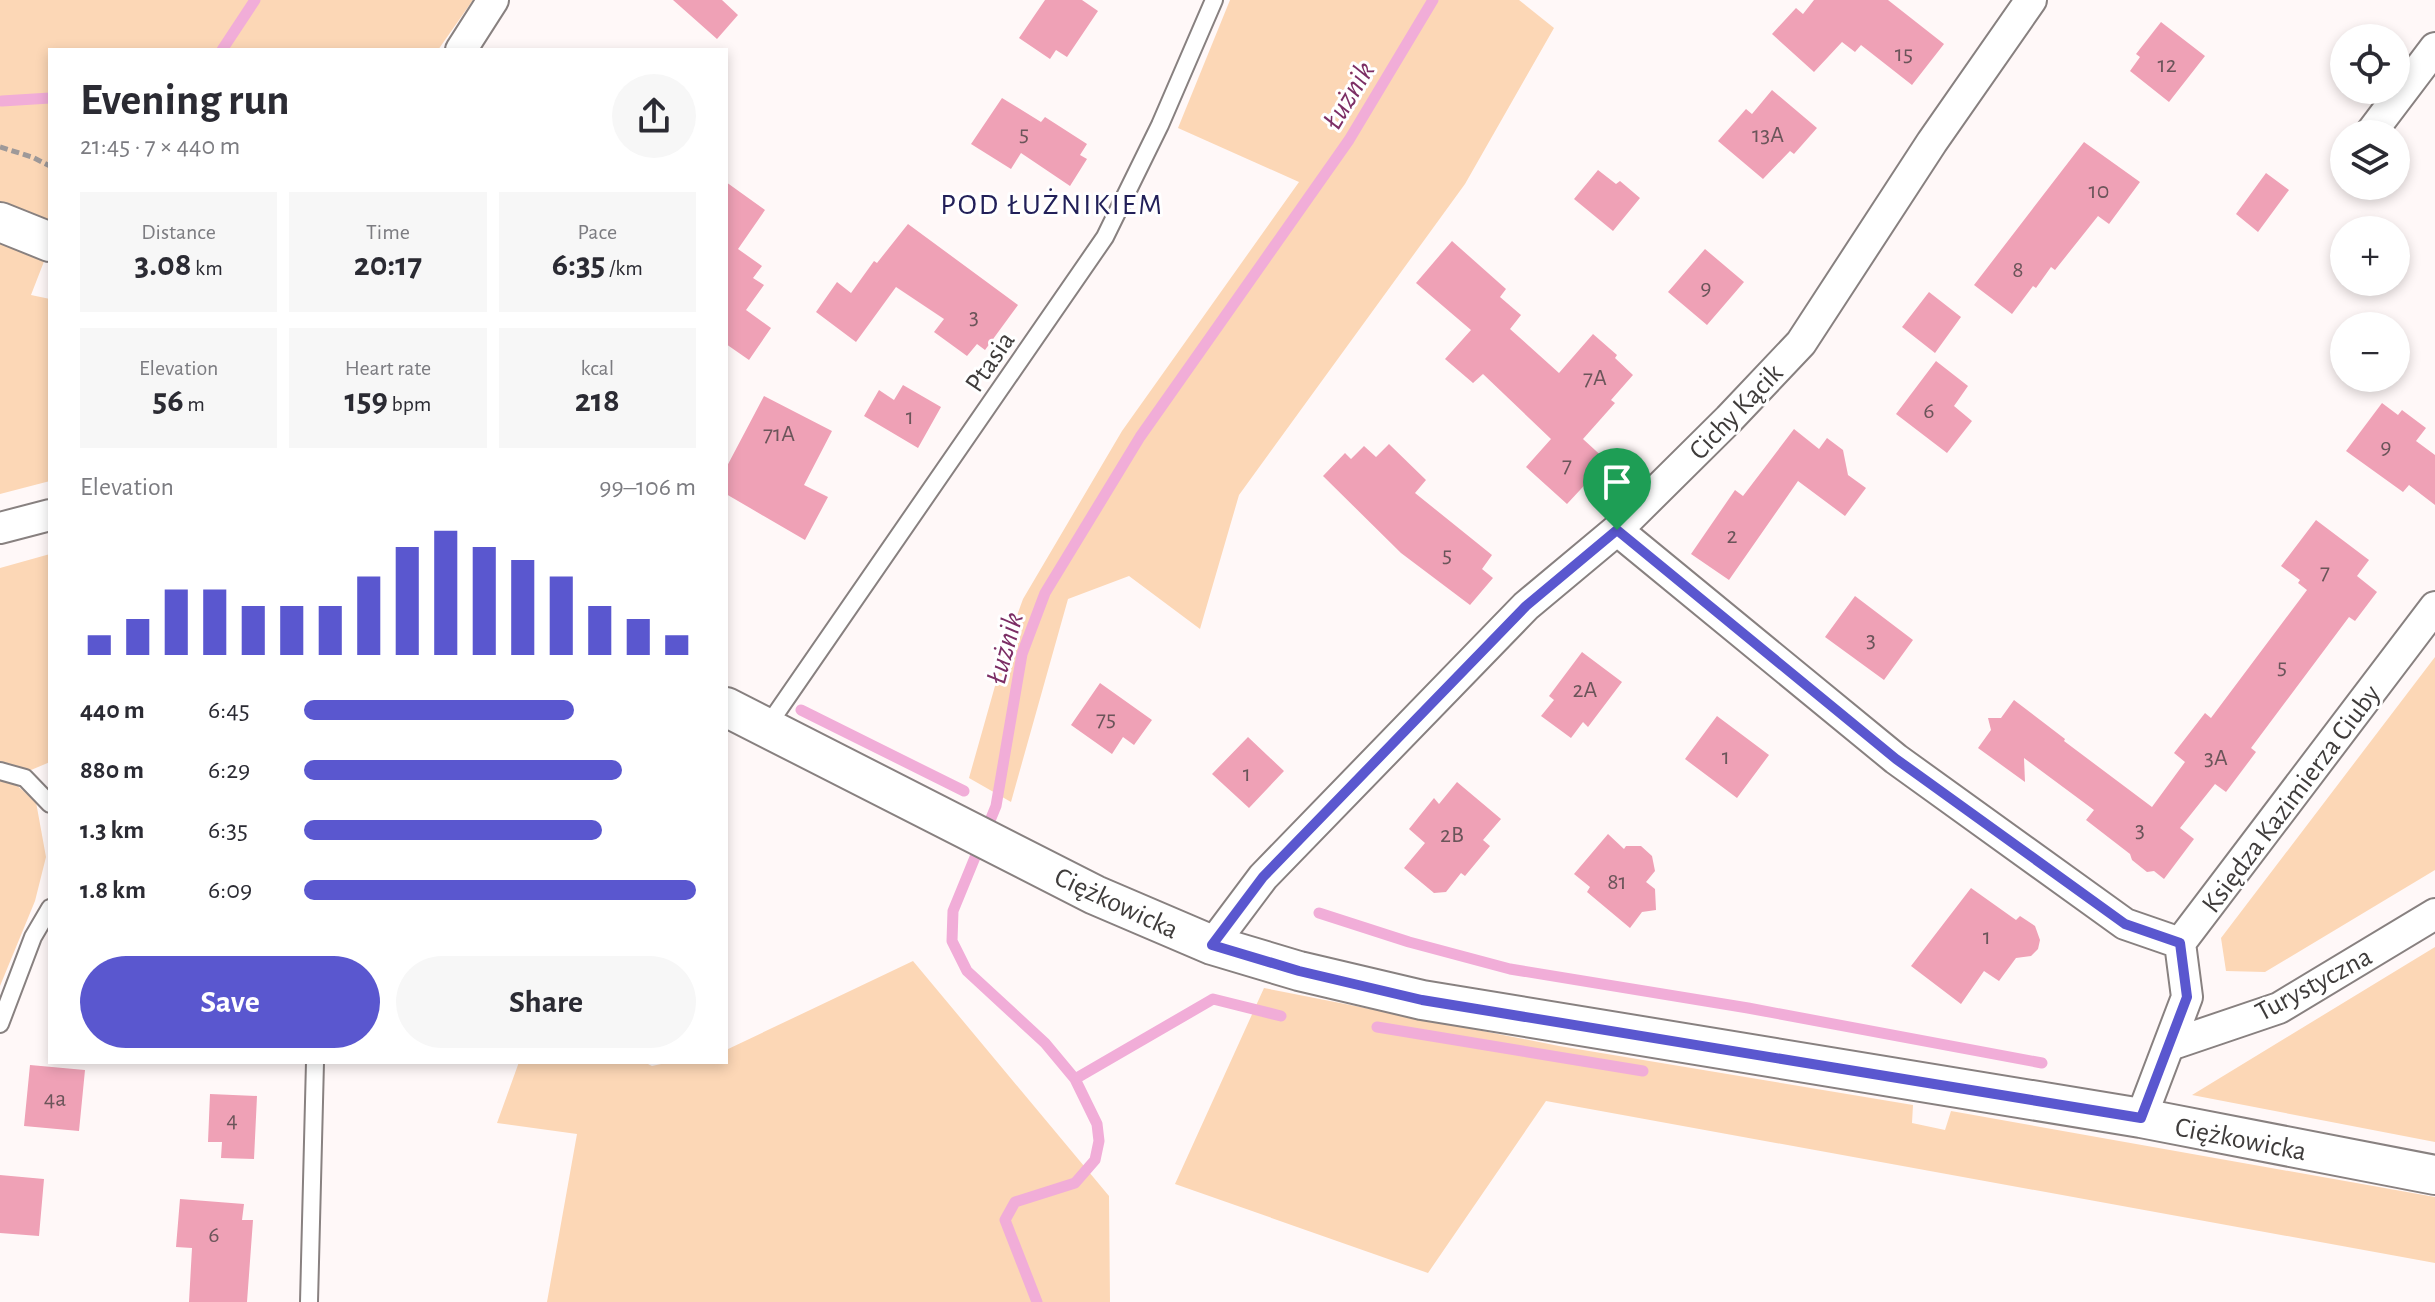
<!DOCTYPE html>
<html lang="en">
<head>
<meta charset="utf-8">
<style>
	:root { --surface:#fff; --page:#f7f7f7; --text:#2b2b33; --muted:#7c7c81; --accent:#5a57cf }
	body { margin:0; font-family:"Alegreya Sans",sans-serif; background:var(--page); color:var(--text); height:100vh; display:flex; flex-direction:column; font-size:30px; white-space:nowrap }
	* { box-sizing:border-box; margin:0 }
	p { font-size:26px; color:var(--muted) }
	.icon { flex:none; width:44px; height:44px; fill:none; stroke:currentColor; stroke-width:2; stroke-linecap:round; stroke-linejoin:round }
	.map { position:relative; flex:1; overflow:hidden }
	.details { position:absolute; left:48px; top:48px; width:680px; height:1016px; display:flex; flex-direction:column; background:var(--surface); border-radius:0px; box-shadow:0 4px 12px #0003 }
	.details>* { flex:none }
	.controls { position:absolute; left:2330px; top:24px; display:grid; gap:16px }
	.controls a { display:grid; place-items:center; width:80px; height:80px; border-radius:50%; background:var(--surface); box-shadow:0 4px 12px #0003; font-size:40px }
	.pin { position:absolute; display:grid; place-items:center; width:68px; height:68px; color:#fff; margin:-82px -34px; border-radius:50% 50% 50% 0; rotate:-45deg; box-shadow:0 0 8px #0007 }
	.pin .icon { rotate:45deg }
	.round { display:grid; place-items:center; flex:none; width:84px; height:84px; border-radius:42px; background:var(--page) }
	.head { display:flex; align-items:center; justify-content:space-between; height:136px; padding:0 32px }
	h1 { font-size:44px; font-weight:600; line-height:60px }
	.metrics { display:grid; grid-template-columns:repeat(3,1fr); gap:12px; height:136px; padding:8px 32px }
	.metrics div { display:grid; align-content:center; border-radius:0px; background:var(--page); text-align:center }
	.metrics b { font-size:34px; font-weight:600 }
	.metrics small { font-size:22px; font-weight:400 }
	.metrics p { font-size:22px }
	.chart { height:224px; padding:16px 32px }
	.chart p { display:flex; justify-content:space-between }
	.chart svg { width:100%; height:144px; margin-top:8px; stroke:var(--accent); stroke-width:6 }
	.primary-button { display:flex; gap:16px; margin-top:auto; padding:16px 32px }
	.primary-button a { flex:1; height:92px; border-radius:48px; background:var(--accent); color:#fff; font-size:32px; font-weight:600; line-height:92px; text-align:center }
	.primary-button a+a { background:var(--page); color:var(--text) }
	ul { padding:0 32px; list-style:none; font-size:26px }
	li { display:grid; grid-template-columns:128px 96px 1fr; align-items:center; height:60px }
	li i { height:20px; border-radius:10px; background:var(--accent) }
	.map>svg:first-child { display:block }
</style>
</head>
<body>
<div class="map">
<svg width="2435" height="1302" viewBox="0 0 2435 1302">
	<rect width="100%" height="100%" fill="#fff8f8"/>
	<path fill="#fcd7b6" d="M 0,0 L 473,0 L 438,50 L 50,50 L 50,246 L 31,295 L 50,299 L 50,481 L 0,494 Z
		M 1230,0 L 1519,0 L 1554,28 L 1465,184 L 1239,495 L 1200,629 L 1129,576 L 1068,599 L 1011,802 L 969,778 L 1008,640 L 1023,599 L 1122,431 L 1299,182 L 1178,128 Z
		M 50,554 L 50,762 L 31,770 L 0,761 L 0,568 Z
		M 2435,657 L 2435,870 L 2265,972 L 2226,971 L 2221,938 Z
		M 0,780 L 13,782 L 36,802 L 46,857 L 35,901 L 0,986 Z
		M 2435,947 L 2435,1142 L 2192,1095 Z
		M 913,961 L 1109,1196 L 1110,1302 L 547,1302 L 577,1134 L 497,1123 L 519,1062 L 644,1062 L 652,1066 L 670,1062 L 726,1062 L 726,1050 Z
		M 1264,988 L 1559,1046 L 1913,1105 L 1912,1123 L 1945,1130 L 1951,1111 L 2435,1197 L 2435,1263 L 1546,1101 L 1428,1273 L 1175,1184 Z"/>
	<g fill="none" stroke-linecap="round" stroke-linejoin="round">
		<path stroke="#f1add8" stroke-width="11" d="M 222,50 L 255,0
			M 2,101 L 50,98
			M 801,710 L 964,791
			M 1319,913 L 1409,942 L 1510,969 L 1748,1008 L 2042,1063
			M 1377,1027 L 1643,1071
			M 1075,1079 L 1213,999 L 1281,1016
			M 1037,1302 L 1005,1220 L 1015,1202 L 1075,1183 L 1095,1160 L 1099,1141 L 1097,1124 L 1075,1079 L 1045,1043 L 967,971 L 952,941 L 953,911 L 996,806 L 1022,654 L 1045,593 L 1140,437 L 1349,140 L 1433,0"/>
	</g>
	<path fill="#efa1b6" d="M 673,0 L 722,0 L 738,15 L 717,39 Z
		M 1045,0 L 1082,0 L 1098,11 L 1067,57 L 1056,50 L 1050,59 L 1019,38 Z
		M 1814,0 L 1888,0 L 1944,44 L 1912,85 L 1861,45 L 1855,52 L 1842,42 L 1814,72 L 1772,34 L 1796,8 L 1803,14 Z
		M 2161,22 L 2205,56 L 2169,102 L 2130,71 L 2140,57 L 2136,54 Z
		M 1772,90 L 1817,128 L 1794,154 L 1790,151 L 1763,179 L 1718,141 L 1746,109 L 1752,114 Z
		M 1002,98 L 1041,122 L 1045,117 L 1087,144 L 1080,155 L 1087,159 L 1070,186 L 1021,153 L 1011,169 L 971,144 Z
		M 2084,142 L 2140,182 L 2109,224 L 2098,216 L 2055,270 L 2051,267 L 2036,288 L 2033,286 L 2012,314 L 1974,285 Z
		M 1598,170 L 1616,184 L 1620,181 L 1640,198 L 1613,231 L 1574,199 Z
		M 2266,173 L 2289,190 L 2258,232 L 2236,214 Z
		M 726,182 L 765,210 L 738,249 L 762,266 L 753,278 L 764,285 L 746,310 L 771,328 L 749,360 L 726,344 Z
		M 908,224 L 1018,305 L 985,350 L 977,344 L 967,356 L 934,332 L 944,319 L 896,287 L 856,342 L 816,312 L 837,282 L 851,293 L 874,261 L 877,263 Z
		M 1452,241 L 1506,289 L 1500,297 L 1521,315 L 1510,329 L 1559,373 L 1593,334 L 1617,355 L 1615,358 L 1633,375 L 1611,400 L 1615,403 L 1583,439 L 1607,461 L 1567,504 L 1526,467 L 1551,439 L 1483,374 L 1473,383 L 1445,359 L 1471,330 L 1416,283 Z
		M 1705,249 L 1744,282 L 1707,325 L 1668,292 Z
		M 1929,292 L 1961,317 L 1935,353 L 1902,327 Z
		M 1936,361 L 1968,386 L 1954,406 L 1972,421 L 1947,453 L 1896,414 Z
		M 903,385 L 941,407 L 918,448 L 864,416 L 879,390 L 894,400 Z
		M 764,396 L 832,431 L 804,485 L 828,497 L 805,540 L 726,494 L 726,468 Z
		M 2382,403 L 2398,415 L 2402,410 L 2426,428 L 2416,441 L 2435,455 L 2435,505 L 2409,485 L 2403,492 L 2346,451 Z
		M 1794,429 L 1819,449 L 1827,438 L 1843,450 L 1848,475 L 1866,488 L 1845,516 L 1798,481 L 1729,580 L 1691,554 L 1735,490 L 1743,496 Z
		M 1389,444 L 1426,480 L 1415,493 L 1492,555 L 1482,569 L 1493,578 L 1470,605 L 1401,553 L 1323,476 L 1345,453 L 1351,459 L 1364,446 L 1376,457 Z
		M 2316,520 L 2369,560 L 2357,576 L 2377,592 L 2355,621 L 2349,617 L 2251,748 L 2256,752 L 2226,792 L 2215,784 L 2180,828 L 2194,839 L 2164,879 L 2154,871 L 2147,872 L 2132,860 L 2130,854 L 2086,820 L 2094,810 L 2024,758 L 2025,782 L 1978,748 L 1991,730 L 1988,718 L 2001,718 L 2014,700 L 2065,739 L 2064,741 L 2152,807 L 2185,762 L 2174,753 L 2205,713 L 2211,718 L 2307,590 L 2298,583 L 2300,580 L 2281,566 Z
		M 1855,596 L 1913,640 L 1884,680 L 1825,637 Z
		M 1582,652 L 1622,682 L 1588,727 L 1583,722 L 1571,738 L 1541,716 L 1554,700 L 1549,696 Z
		M 1100,683 L 1152,720 L 1134,745 L 1123,737 L 1112,754 L 1071,725 Z
		M 1717,716 L 1769,755 L 1737,798 L 1685,759 Z
		M 1248,737 L 1284,771 L 1249,808 L 1212,774 Z
		M 1457,782 L 1501,819 L 1483,840 L 1490,846 L 1465,876 L 1461,873 L 1446,892 L 1434,893 L 1404,868 L 1425,843 L 1409,829 L 1434,798 L 1439,804 Z
		M 1608,834 L 1624,849 L 1626,846 L 1641,846 L 1652,856 L 1655,871 L 1646,882 L 1655,889 L 1656,910 L 1642,912 L 1630,928 L 1587,892 L 1590,887 L 1574,874 Z
		M 1971,888 L 2016,920 L 2020,916 L 2035,926 L 2040,940 L 2038,949 L 2031,956 L 2016,958 L 1999,981 L 1984,971 L 1961,1004 L 1911,966 Z
		M 30,1065 L 85,1070 L 79,1131 L 24,1126 Z
		M 210,1094 L 257,1096 L 254,1159 L 221,1158 L 222,1142 L 208,1142 Z
		M 0,1175 L 44,1179 L 39,1236 L 0,1233 Z
		M 180,1199 L 244,1204 L 242,1220 L 253,1220 L 247,1302 L 189,1302 L 192,1248 L 176,1247 Z"/>
	<g fill="none" stroke-linecap="round" stroke-linejoin="round">
		<g stroke="#888180" stroke-width="20">
			<path id="service" d="M 766,728 L 1105,237 L 1160,125 L 1214,0
				M 0,771 L 25,778 L 50,804
				M 0,1024 L 33,937 L 50,908
				M 309,1302 L 315,1062"/>
		</g>
		<g stroke="#888180" stroke-width="34">
			<path id="minor" d="M 461,50 L 493,0
				M 2370,134 L 2435,48
				M 0,528 L 50,515
				M 1617,530 L 1896,759 L 2125,924 L 2180,943
				M 1212,945 L 1263,877 L 1526,606 L 1617,530 L 1729,419 L 1801,343 L 1932,142 L 2031,0
				M 2170,1045 L 2279,1008 L 2435,914
				M 2141,1118 L 2187,997 L 2180,943 L 2435,607"/>
		</g>
		<g stroke="#888180" stroke-width="42">
			<path id="tertiary" d="M 0,222 L 50,242
				M 726,707 L 1095,895 L 1212,945 L 1299,971 L 1422,1000 L 2141,1118 L 2435,1175"/>
		</g>
		<path stroke="#9e9999" stroke-width="5" stroke-dasharray="8 4" stroke-linecap="butt" d="M 0,147 L 32,157 L 50,166"/>
		<use href="#service" stroke="#fff" stroke-width="16"/>
		<use href="#minor" stroke="#fff" stroke-width="30"/>
		<use href="#tertiary" stroke="#fff" stroke-width="38"/>
	</g>
	<g fill="none" stroke-linecap="round" stroke-linejoin="round">
		<g stroke="#fff" stroke-width="16">
			<path id="route" d="M 1617,530 L 1896,759 L 2125,924 L 2180,943 L 2187,997 L 2141,1118 L 1422,1000 L 1299,971 L 1212,945 L 1263,877 L 1526,606 Z"/>
		</g>
		<use href="#route" stroke="#5a57cf" stroke-width="10"/>
	</g>
	<g text-anchor="middle" stroke-width="6" stroke-linejoin="round" paint-order="stroke">
		<g font-size="24" fill="#6b555a">
			<text x="1904" y="61">15</text>
			<text x="2167" y="72">12</text>
			<text x="1024" y="141">5</text>
			<text x="1768" y="142">13A</text>
			<text x="2099" y="198">10</text>
			<text x="2018" y="277">8</text>
			<text x="1706" y="295">9</text>
			<text x="974" y="324">3</text>
			<text x="1595" y="385">7A</text>
			<text x="1929" y="418">6</text>
			<text x="910" y="424">1</text>
			<text x="779" y="441">71A</text>
			<text x="2386" y="454">9</text>
			<text x="1567" y="472">7</text>
			<text x="1732" y="543">2</text>
			<text x="1447" y="562">5</text>
			<text x="2325" y="579">7</text>
			<text x="1871" y="647">3</text>
			<text x="2282" y="674">5</text>
			<text x="1585" y="697">2A</text>
			<text x="1106" y="726">75</text>
			<text x="1726" y="764">1</text>
			<text x="2216" y="765">3A</text>
			<text x="1247" y="781">1</text>
			<text x="2140" y="837">3</text>
			<text x="1452" y="842">2B</text>
			<text x="1617" y="889">81</text>
			<text x="1987" y="944">1</text>
			<text x="55" y="1106">4a</text>
			<text x="232" y="1127">4</text>
			<text x="214" y="1242">6</text>
		</g>
		<g font-size="28" fill="#3f3c3b" stroke="#fff">
			<text transform="translate(989 361) rotate(-56)" y="10">Ptasia</text>
			<text transform="translate(1735 411) rotate(-46)" y="10">Cichy Kącik</text>
			<text transform="translate(2290 798) rotate(-53)" y="10">Księdza Kazimierza Ciuby</text>
			<text transform="translate(1117 902) rotate(25)" y="10">Ciężkowicka</text>
			<text transform="translate(2313 983) rotate(-28)" y="10">Turystyczna</text>
			<text transform="translate(2241 1138) rotate(11)" y="10">Ciężkowicka</text>
		</g>
		<g font-size="30" font-style="italic" fill="#7c2e65" stroke="#fff">
			<text transform="translate(1348 95) rotate(-59)" y="10">Łużnik</text>
			<text transform="translate(1004 648) rotate(-75)" y="10">Łużnik</text>
		</g>
		<g font-size="30" letter-spacing="2" fill="#222059" stroke="#fff">
			<text x="1052" y="214">POD ŁUŻNIKIEM</text>
		</g>
	</g>
</svg>
<div class="controls">
<a><svg class="icon" aria-label="locate" viewBox="0 0 24 24"><circle cx="12" cy="12" r="6"/><path d="M12 2v4M12 18v4M2 12h4M18 12h4"/></svg></a>
<a><svg class="icon" aria-label="layers" viewBox="0 0 24 24"><path d="M12 4l9 5-9 5-9-5zM3 14l9 5 9-5"/></svg></a>
<a>+</a>
<a>−</a>
</div>
<div class="pin" style="left:1617px;top:530px;background:#1e9e55"><svg class="icon" aria-label="arrive" viewBox="0 0 24 24"><path d="M6 21V4h12l-3 4 3 4H6"/></svg></div>
<section class="details">
<div class="head"><div><h1>Evening run</h1><p>21:45 · 7 × 440 m</p></div><a class="round"><svg class="icon" aria-label="share" viewBox="0 0 24 24"><path d="M12 15V3M7 8l5-5 5 5M5 13v7h14v-7"/></svg></a></div>
<div class="metrics">
<div><p>Distance</p><b>3.08<small> km</small></b></div>
<div><p>Time</p><b>20:17</b></div>
<div><p>Pace</p><b>6:35<small> /km</small></b></div>
</div>
<div class="metrics">
<div><p>Elevation</p><b>56<small> m</small></b></div>
<div><p>Heart rate</p><b>159<small> bpm</small></b></div>
<div><p>kcal</p><b>218</b></div>
</div>
<div class="chart"><p><span>Elevation</span>99–106 m</p>
<svg viewBox="0 0 160 44" preserveAspectRatio="none"><path d="M5 44V38M15 44V33M25 44V24M35 44V24M45 44V29M55 44V29M65 44V29M75 44V20M85 44V11M95 44V6M105 44V11M115 44V15M125 44V20M135 44V29M145 44V33M155 44V38"/></svg>
</div>
<ul>
<li><b>440 m</b>6:45<i style="width:69%"></i></li>
<li><b>880 m</b>6:29<i style="width:81%"></i></li>
<li><b>1.3 km</b>6:35<i style="width:76%"></i></li>
<li><b>1.8 km</b>6:09<i style="width:100%"></i></li>
</ul>
<div class="primary-button"><a>Save</a><a>Share</a></div>
</section>
</div>
</body>
</html>
